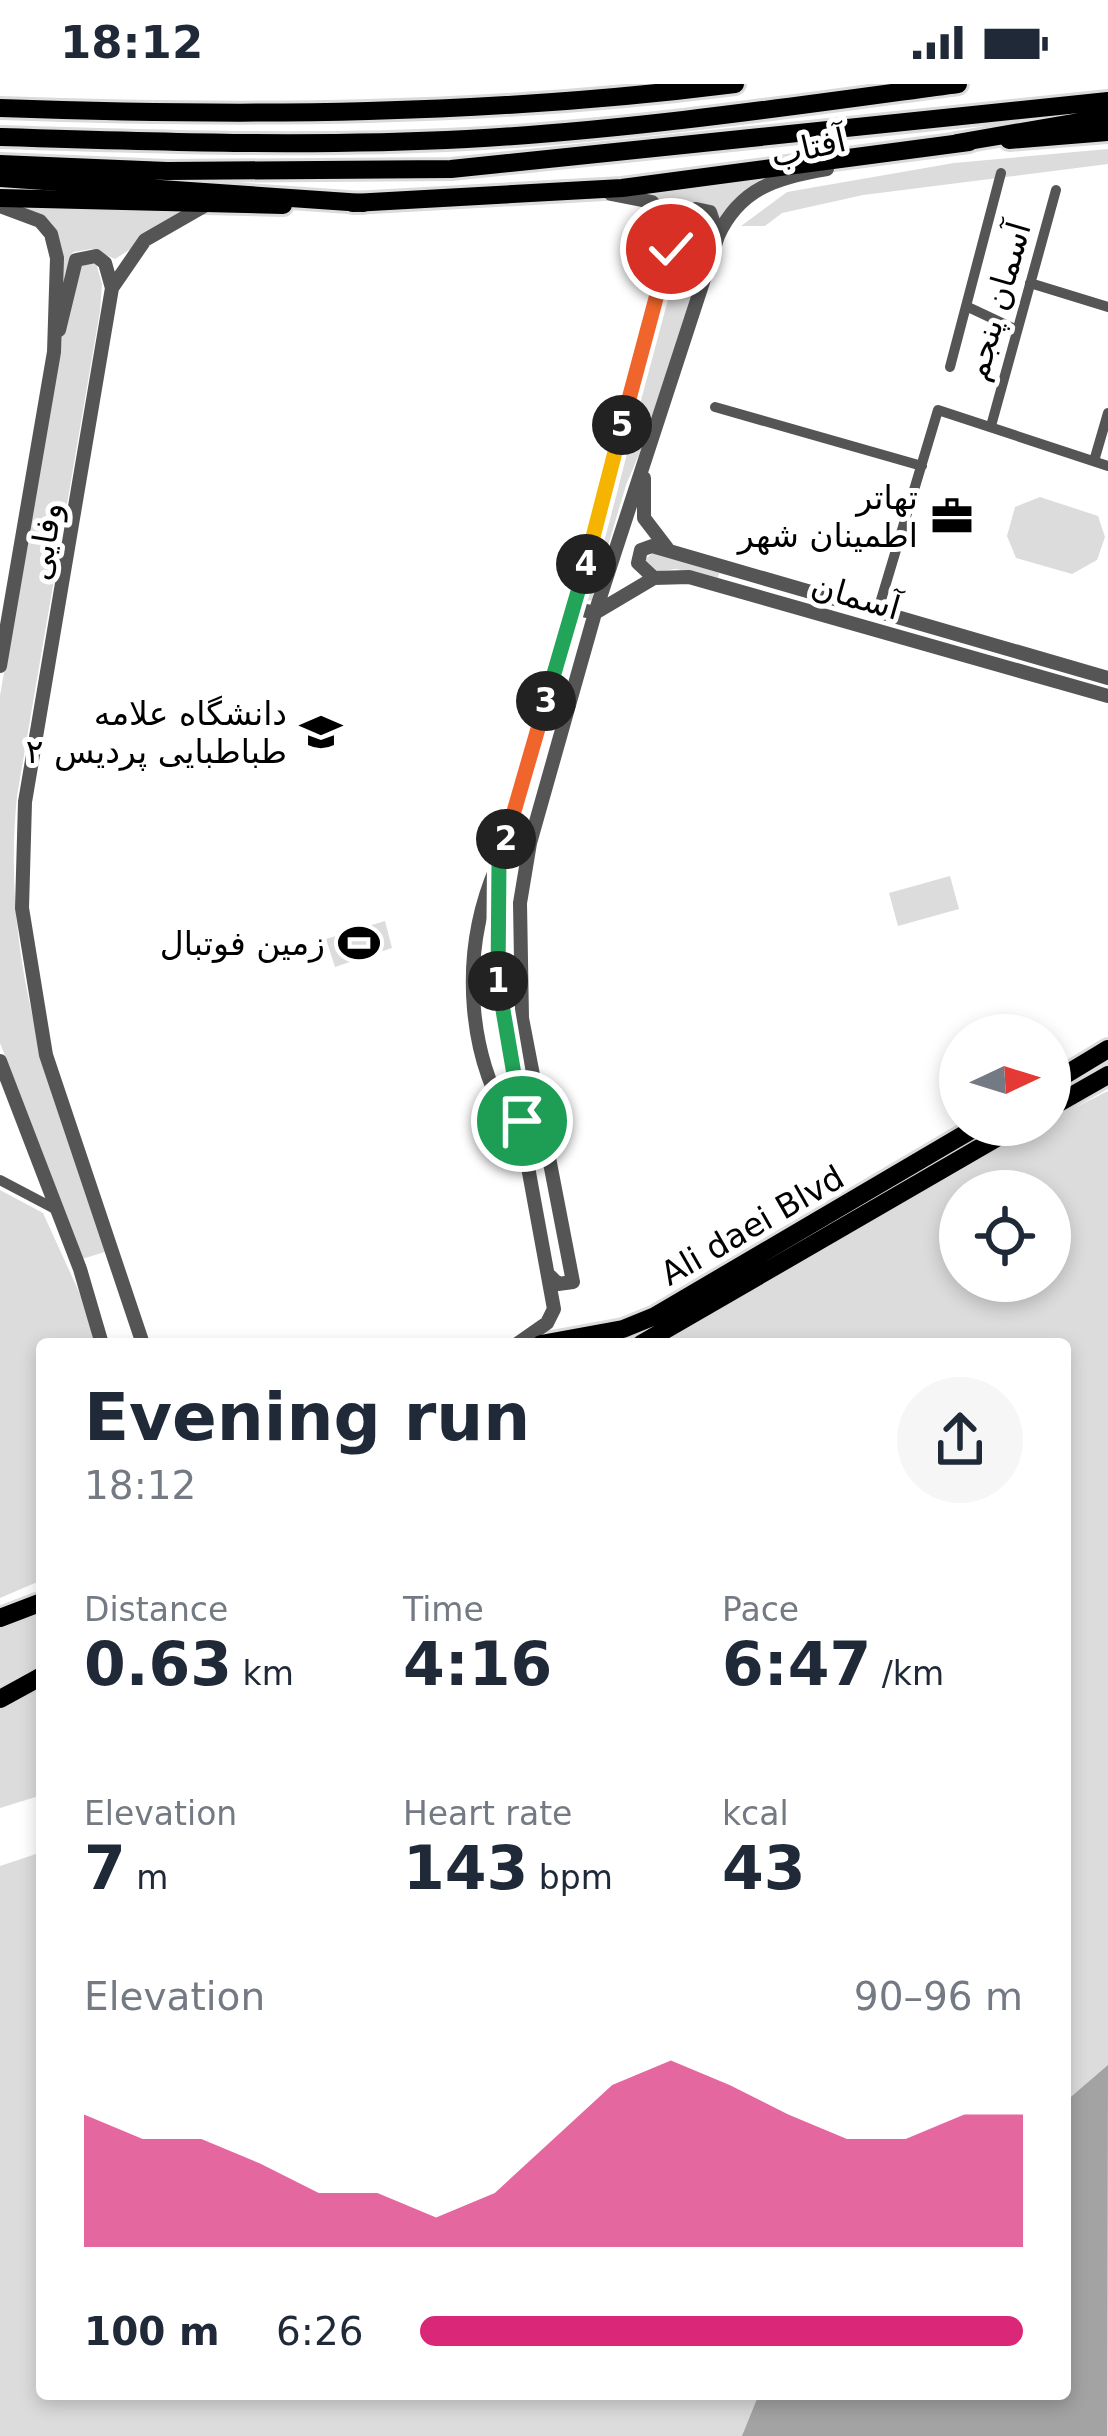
<!DOCTYPE html>
<html lang="en">
<head>
<meta charset="utf-8">
<style>
	:root { --surface:#fff; --page:#f6f6f7; --text:#1f2937; --muted:#747a83; --accent:#db2777 }
	body { margin:0; font-family:"DejaVu Sans","Noto Naskh Arabic",sans-serif; background:var(--page); color:var(--text); height:100vh; display:flex; flex-direction:column; font-size:45px; white-space:nowrap }
	* { box-sizing:border-box; margin:0 }
	p { font-size:39px; color:var(--muted) }
	.icon { flex:none; width:66px; height:66px; fill:none; stroke:currentColor; stroke-width:2; stroke-linecap:round; stroke-linejoin:round }
	.map { position:relative; flex:1; overflow:hidden }
	.side { position:absolute; left:36px; top:1254px; width:1035px; height:1062px; display:flex; flex-direction:column; background:var(--surface); border-radius:12px; box-shadow:0 6px 18px #0003 }
	.side>* { flex:none }
	.needle { width:78px; rotate:86deg }
	.fabs { position:absolute; left:939px; top:930px; display:grid; gap:24px }
	.fabs a { display:grid; place-items:center; width:132px; height:132px; border-radius:50%; background:var(--surface); box-shadow:0 6px 18px #0003; font-size:60px }
	.pin { position:absolute; display:grid; place-items:center; width:102px; height:102px; color:#fff; margin:-51px; border:6px solid #fff; border-radius:50%; box-shadow:0 3px 12px #0007 }
	.km { position:absolute; width:60px; height:60px; margin:-30px; border-radius:50%; background:#222; color:#fff; font-size:33px; line-height:60px; text-align:center }
	.round { display:grid; place-items:center; flex:none; width:126px; height:126px; border-radius:63px; background:var(--page) }
	.overview { display:flex; align-items:center; justify-content:space-between; height:204px; padding:0 48px }
	h1 { font-size:66px; font-weight:600; line-height:90px }
	.metrics { display:grid; grid-template-columns:repeat(3,1fr); gap:18px; height:204px; padding:12px 48px }
	.metrics div { display:grid; align-content:center }
	.metrics b { font-size:60px; font-weight:600 }
	.metrics small { font-size:33px; font-weight:400 }
	.metrics p { font-size:33px }
	.chart { height:336px; padding:24px 48px }
	.chart p { display:flex; justify-content:space-between }
	.chart svg { width:100%; height:216px; margin-top:12px; fill:var(--accent); opacity:.7 }
	ul { padding:0 48px; list-style:none; font-size:39px }
	li { display:grid; grid-template-columns:192px 144px 1fr; align-items:center; height:90px }
	li i { height:30px; border-radius:15px; background:var(--accent) }
	.status { display:flex; justify-content:space-between; align-items:center; height:84px; padding:0 60px; background:var(--surface); direction:ltr }
	.status svg { height:33px; fill:currentColor }
	.map>svg:first-child { display:block }
</style>
</head>
<body>
<div class="status"><b>18:12</b><svg viewBox="0 0 49 12"><path d="M0 12V9h3v3zM5 12V6h3v6zM10 12V3h3v9zM15 12V0h3v12zM26 1h20v11H26zM47 4h2v5h-2z"/></svg></div>
<div class="map">
<svg width="1108" height="2352" viewBox="0 0 1108 2352">
	<rect width="100%" height="100%" fill="#fff"/>
	<path fill="#dcdcdc" fill-rule="evenodd" d="M 1108,65 L 1108,80 L 863,111 L 782,129 L 765,142 L 741,142 L 787,108 L 954,79 Z
		M 779,88 L 743,108 L 721,136 L 701,119 L 674,147 L 636,110 Z
		M 11,121 L 193,125 L 115,175 L 92,165 L 73,168 L 58,226 L 58,153 Z
		M 703,130 L 714,149 L 665,309 L 626,401 L 592,516 L 587,517 C 587,479 611,438 619,400 C 638,310 656,224 687,136 Z
		M 96,179 L 102,200 L 100,227 L 17,712 C 0,880 53,1012 108,1167 L 82,1175 L 0,959 L 0,612 L 62,241 L 79,180 Z
		M 1040,413 L 1098,432 L 1105,453 L 1097,476 L 1072,490 L 1016,474 L 1007,452 L 1015,423 Z
		M 653,468 L 719,489 L 718,494 L 676,485 L 654,488 L 644,477 Z
		M 950,792 L 959,825 L 898,842 L 889,809 Z
		M 385,837 L 392,864 L 335,883 L 326,855 Z
		M 1108,1007 L 1108,2352 L 0,2352 L 0,1782 L 42,1768 L 42,2310 L 1065,2310 L 1065,1260 L 654,1260 L 960,1081 L 1050,1041 L 1050,1036 ZM 960,1107 L 1050,1107 L 1050,1197 L 960,1197 Z
		M 0,1106 L 43,1129 L 85,1221 L 96,1260 L 42,1260 L 42,1496 L 0,1514 Z
		M 42,1526 L 42,1580 L 0,1601 L 0,1544 Z
		M 42,1603 L 42,1711 L 0,1724 L 0,1625 Z"/>
	<path fill="#a3a3a3" d="M 1108,1981 L 1107,2352 L 742,2352 L 759,2310 L 1065,2310 L 1065,2018 Z"/>
	<g fill="none" stroke-linecap="round" stroke-linejoin="round">
		<g stroke="#dbdbdb" stroke-width="24">
			<path id="primary" d="M 0,24 C 247,33 490,31 735,0
				M 1009,56 L 1108,48
				M 0,114 L 283,121
				M 353,119 L 622,104 L 969,58
				M 1050,1000 L 1108,965
				M 1050,1024 L 1108,991
				M 541,1260 L 623,1245 L 655,1232 L 980,1041
				M 641,1260 L 1019,1041
				M 0,1534 L 42,1518
				M 0,1615 L 42,1592"/>
		</g>
		<g stroke="#dbdbdb" stroke-width="24">
			<path id="trunk" d="M 0,53 C 156,58 311,63 467,55 C 631,46 795,22 958,0
				M 957,59 L 1108,33
				M 0,80 L 167,87 L 451,85 L 1108,17
				M 0,94 L 363,119"/>
		</g>
		<path stroke="#555" stroke-width="10" d="M 1030,199 L 1108,223
			M 968,223 L 1017,246
			M 950,283 L 1001,89
			M 715,323 L 922,382
			M 991,342 L 1056,106
			M 1094,377 L 1108,329
			M 878,526 L 938,326 L 1108,382
			M 0,1096 L 57,1126"/>
		<path stroke="#555" stroke-width="14" d="M 0,122 L 40,137 L 51,150 L 57,174 L 54,268 L 0,582
			M 673,160 L 684,134 L 696,125 L 710,128 L 718,152
			M 59,246 L 76,176 L 96,172 L 105,179 L 112,204
			M 644,394 L 644,434 L 667,464
			M 654,494 L 638,479 L 641,466 L 652,462 L 1108,594
			M 574,524 L 595,529 L 654,494 L 689,493 L 1108,612
			M 496,784 C 459,871 465,982 524,1058
			M 0,977 L 80,1185 L 102,1260
			M 550,1192 L 558,1200 L 573,1198 L 522,934 L 520,819 L 530,759 L 595,529 L 718,152 C 740,104 778,93 827,85
			M 143,1260 L 46,971 L 22,824 L 25,718 L 112,204 L 145,156 L 206,121
			M 517,1260 L 547,1239 L 554,1225 L 500,930 L 499,777 L 614,386 L 640,263 L 671,165 L 667,136 L 652,118 L 611,110"/>
		<use href="#primary" stroke="#000" stroke-width="18"/>
		<use href="#trunk" stroke="#000" stroke-width="18"/>
	</g>
	<g fill="none" stroke-linecap="round" stroke-linejoin="round">
		<g stroke="#fff" stroke-width="24">
			<path id="split-1" d="M 498,897 L 522,1037"/>
		</g>
		<g stroke="#fff" stroke-width="24">
			<path id="split-2" d="M 498,897 L 499,777 L 506,755"/>
		</g>
		<g stroke="#fff" stroke-width="24">
			<path id="split-3" d="M 506,755 L 546,617"/>
		</g>
		<g stroke="#fff" stroke-width="24">
			<path id="split-4" d="M 546,617 L 586,480"/>
		</g>
		<g stroke="#fff" stroke-width="24">
			<path id="split-5" d="M 586,480 L 622,341"/>
		</g>
		<g stroke="#fff" stroke-width="24">
			<path id="split-6" d="M 622,341 L 659,203"/>
		</g>
		<g stroke="#fff" stroke-width="24">
			<path id="split-7" d="M 659,203 L 671,165"/>
		</g>
		<use href="#split-1" stroke="#22a559" stroke-width="15"/>
		<use href="#split-2" stroke="#22a559" stroke-width="15"/>
		<use href="#split-3" stroke="#f0652b" stroke-width="15"/>
		<use href="#split-4" stroke="#22a559" stroke-width="15"/>
		<use href="#split-5" stroke="#f5b400" stroke-width="15"/>
		<use href="#split-6" stroke="#f0652b" stroke-width="15"/>
		<use href="#split-7" stroke="#f5b400" stroke-width="15"/>
	</g>
	<defs>
		<g id="office-bare" transform="scale(3.24)"><path d="M-6-3h4V-5.5h4V-3h4V5H-6ZM-1-4.5V-3h2v-1.5ZM-6 0V1H6V0Z" fill="#000" stroke="#fff" stroke-width="2.5" paint-order="stroke"/></g>
		<g id="university-bare" transform="scale(3.24)"><path d="M0-5L7-2L0 1L-7-2ZM-4 1L0 2.5L4 1V4Q0 6-4 4Z" fill="#000" stroke="#fff" stroke-width="2.5" paint-order="stroke"/></g>
		<g id="stadium-bare" transform="scale(3.24)"><path d="M0-5a6.5 5 0 1 0 0 10a6.5 5 0 1 0 0-10ZM-3.5-1.8h7v3.6h-7Z" fill="#000" stroke="#fff" stroke-width="2.5" paint-order="stroke"/></g>
	</defs>
	<g fill-rule="evenodd">
		<use href="#office-bare" x="952" y="432"/>
		<use href="#university-bare" x="321" y="648"/>
		<use href="#stadium-bare" x="359" y="859"/>
	</g>
	<g text-anchor="middle" stroke-width="10" stroke-linejoin="round" paint-order="stroke">
		<g font-size="33" fill="#000" stroke="#fff">
			<text transform="translate(808 63) rotate(-13)" y="12">آفتاب</text>
			<text transform="translate(997 217) rotate(-74)" y="12">آسمان پنجم</text>
			<text transform="translate(44 457) rotate(-81)" y="12">وفایی</text>
			<text transform="translate(856 512) rotate(16)" y="12">آسمان</text>
			<text transform="translate(752 1141) rotate(-30)" y="12">Ali daei Blvd</text>
		</g>
		<g font-size="33" fill="#000" stroke="#fff" text-anchor="end">
			<text x="918" y="425">تهاتر<tspan x="918" dy="38">اطمینان شهر</tspan></text>
			<text x="287" y="641">دانشگاه علامه<tspan x="287" dy="38">طباطبایی پردیس ۲</tspan></text>
			<text x="325" y="871">زمین فوتبال</text>
		</g>
	</g>
</svg>
<div class="fabs">
<a><svg class="needle" viewBox="-14 -14 28 28"><path d="M0-13l5 13h-10z" fill="#e53935"/><path d="M0 13l5-13h-10z" fill="#747a83"/></svg></a>
<a><svg class="icon" aria-label="locate" viewBox="0 0 24 24"><circle cx="12" cy="12" r="6"/><path d="M12 2v4M12 18v4M2 12h4M18 12h4"/></svg></a>
</div>
<div class="pin" style="left:522px;top:1037px;background:#1e9e55"><svg class="icon" aria-label="arrive" viewBox="0 0 24 24"><path d="M6 21V4h12l-3 4 3 4H6"/></svg></div>
<div class="pin" style="left:671px;top:165px;background:#d93025"><svg class="icon" aria-label="check" viewBox="0 0 24 24"><path d="M5 12l5 5 9-10"/></svg></div>
<b class="km" style="left:498px;top:897px">1</b>
<b class="km" style="left:506px;top:755px">2</b>
<b class="km" style="left:546px;top:617px">3</b>
<b class="km" style="left:586px;top:480px">4</b>
<b class="km" style="left:622px;top:341px">5</b>
<section class="side">
<div class="overview"><div><h1>Evening run</h1><p>18:12</p></div><a class="round"><svg class="icon" aria-label="share" viewBox="0 0 24 24"><path d="M12 15V3M7 8l5-5 5 5M5 13v7h14v-7"/></svg></a></div>
<div class="metrics">
<div><p>Distance</p><b>0.63<small> km</small></b></div>
<div><p>Time</p><b>4:16</b></div>
<div><p>Pace</p><b>6:47<small> /km</small></b></div>
</div>
<div class="metrics">
<div><p>Elevation</p><b>7<small> m</small></b></div>
<div><p>Heart rate</p><b>143<small> bpm</small></b></div>
<div><p>kcal</p><b>43</b></div>
</div>
<div class="chart"><p><span>Elevation</span>90–96 m</p>
<svg viewBox="0 0 160 44" preserveAspectRatio="none"><path d="M0 44V17L10 22L20 22L30 27L40 33L50 33L60 38L70 33L80 22L90 11L100 6L110 11L120 17L130 22L140 22L150 17L160 17V44z"/></svg>
</div>
<ul>
<li><b>100 m</b>6:26<i style="width:100%"></i></li>
</ul>
</section>
</div>
</body>
</html>
